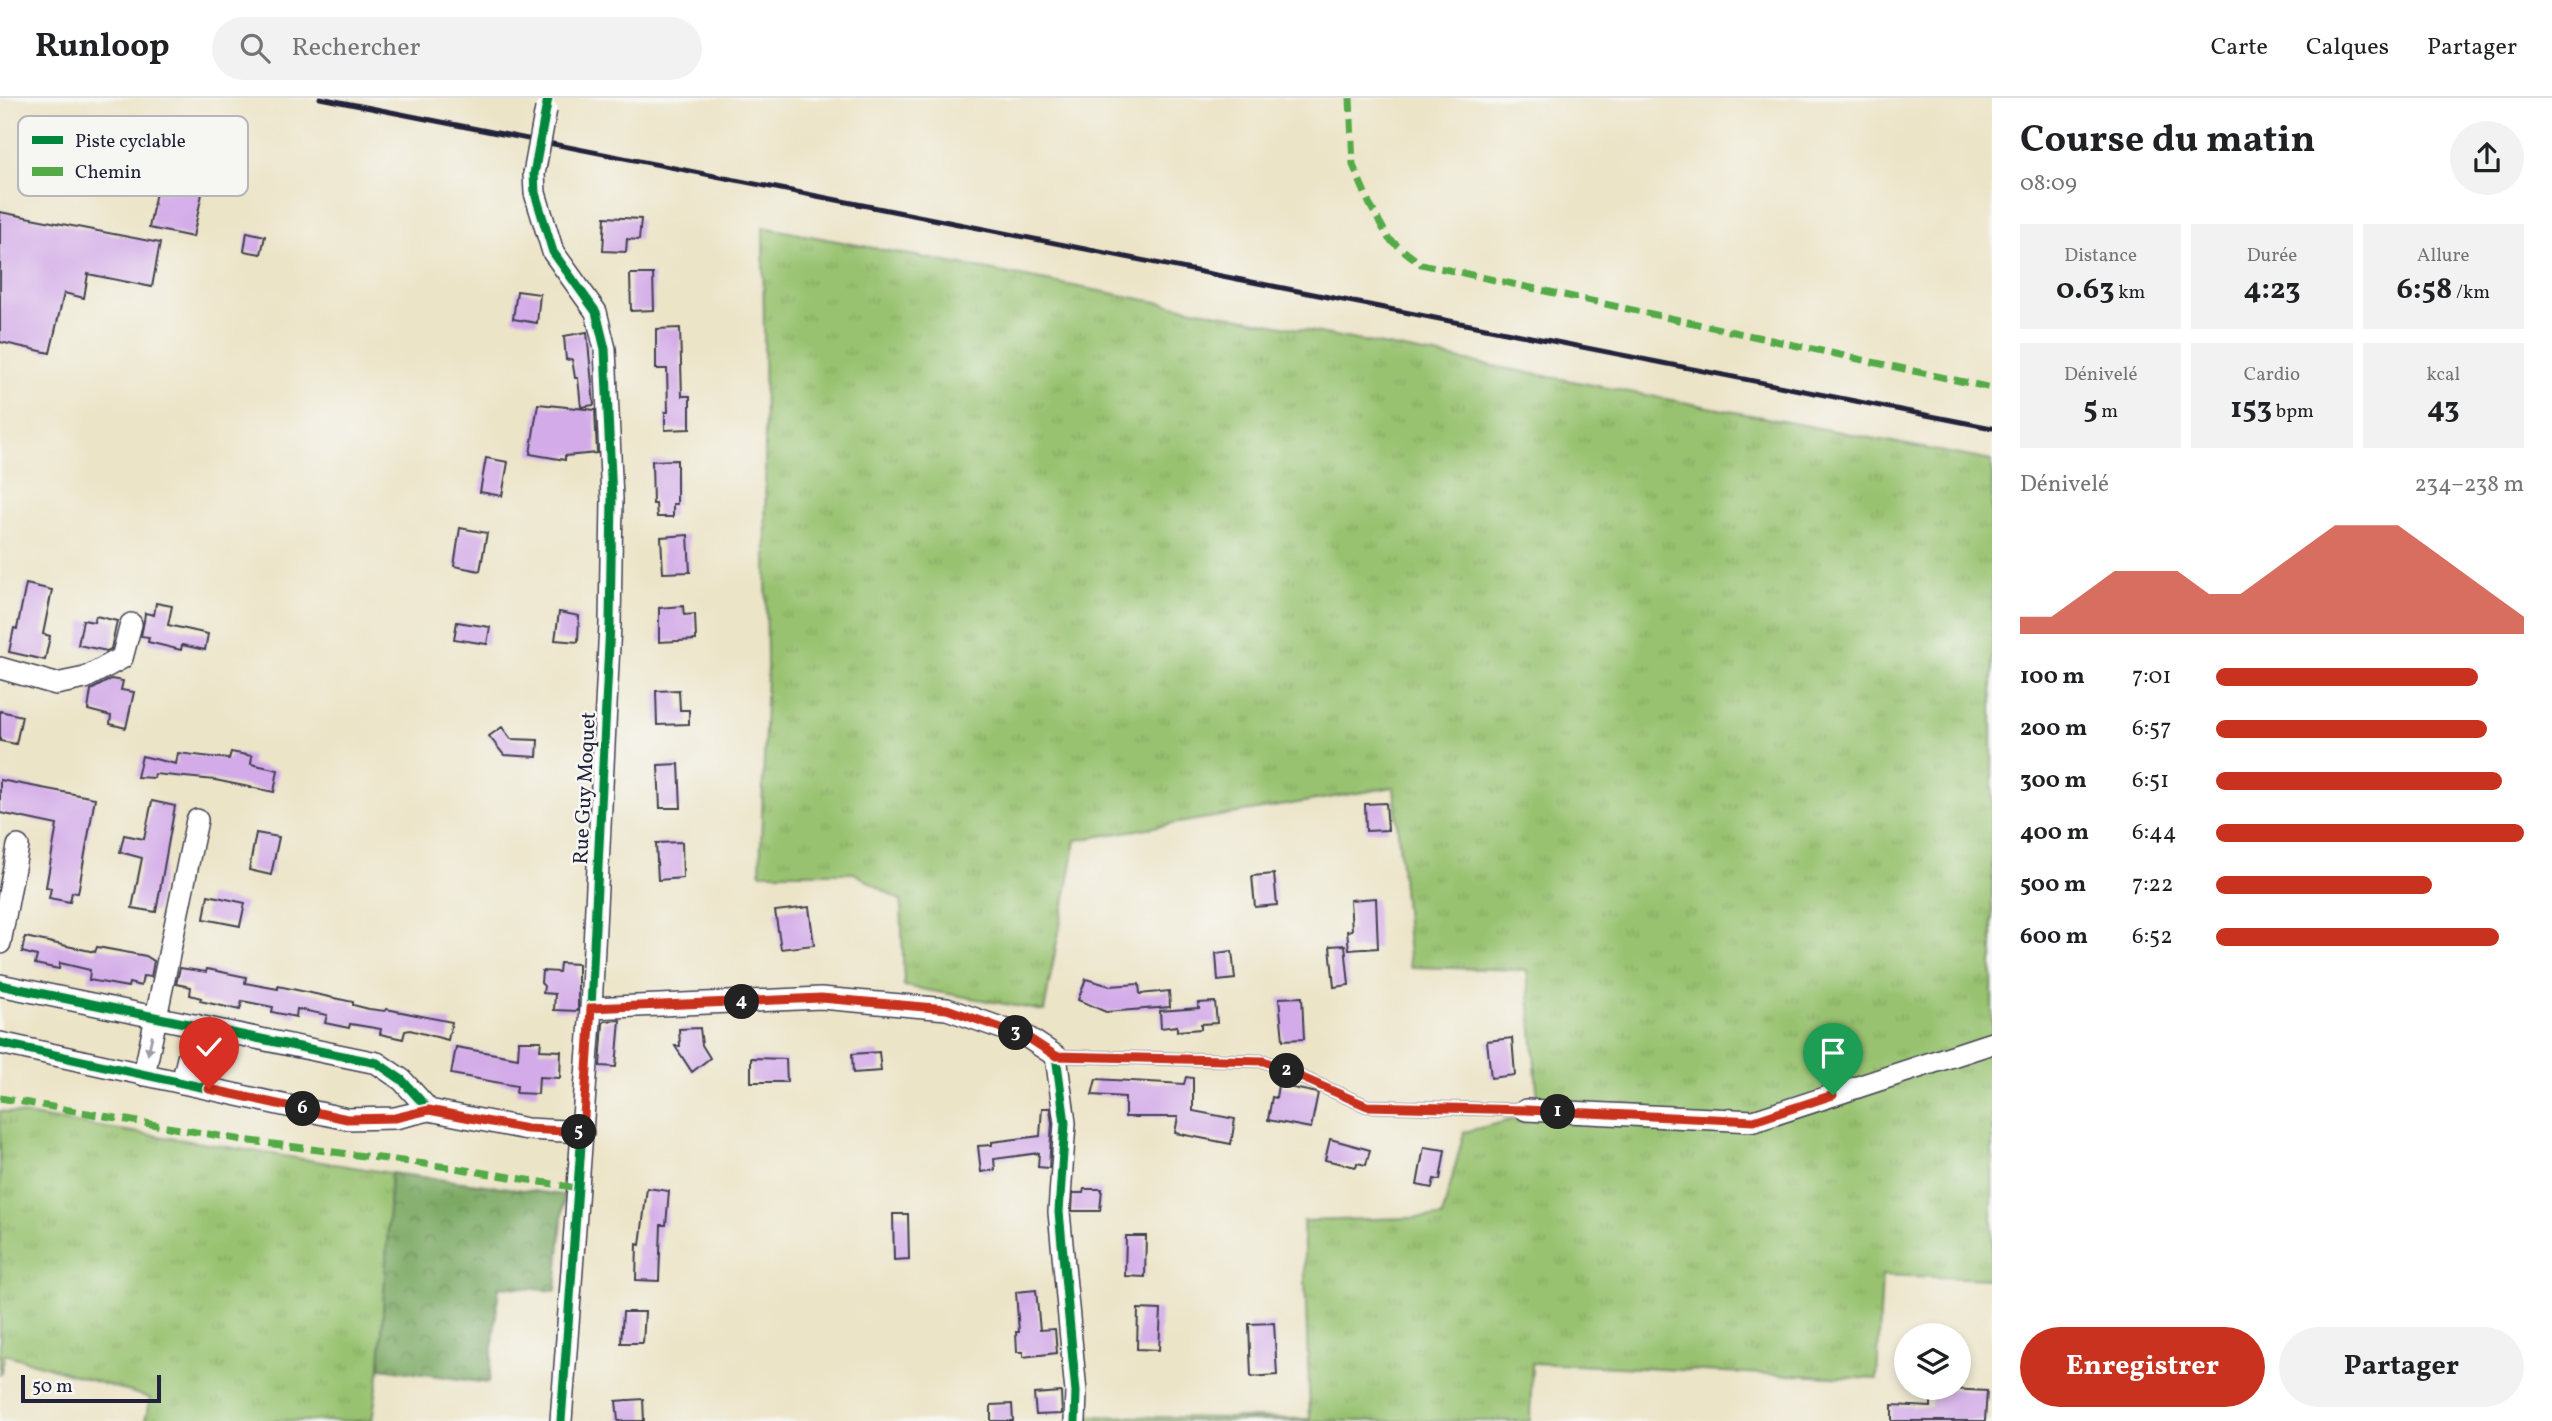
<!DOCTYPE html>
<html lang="fr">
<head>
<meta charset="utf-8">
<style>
	:root { --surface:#fff; --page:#f2f2f2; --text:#202124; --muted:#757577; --line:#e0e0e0; --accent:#c8321e }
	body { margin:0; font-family:Vollkorn,serif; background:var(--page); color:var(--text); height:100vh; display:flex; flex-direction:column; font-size:26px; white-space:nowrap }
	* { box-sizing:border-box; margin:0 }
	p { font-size:23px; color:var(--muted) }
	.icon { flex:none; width:38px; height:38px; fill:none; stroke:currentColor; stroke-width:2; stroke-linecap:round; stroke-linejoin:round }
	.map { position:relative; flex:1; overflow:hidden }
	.drawer { display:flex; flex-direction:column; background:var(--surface); width:560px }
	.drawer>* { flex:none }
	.controls { position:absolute; left:1894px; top:1225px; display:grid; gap:14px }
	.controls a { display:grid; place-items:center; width:77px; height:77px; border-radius:50%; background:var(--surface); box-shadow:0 4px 10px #0003; font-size:35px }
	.scale { position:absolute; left:21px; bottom:18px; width:140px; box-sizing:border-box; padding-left:7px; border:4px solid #22223b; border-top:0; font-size:19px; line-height:24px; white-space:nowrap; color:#22223b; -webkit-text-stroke:5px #f6f6f2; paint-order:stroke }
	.pin { position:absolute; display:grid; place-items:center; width:60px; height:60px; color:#fff; margin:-72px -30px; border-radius:50% 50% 50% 0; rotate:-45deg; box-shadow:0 0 7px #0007 }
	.pin .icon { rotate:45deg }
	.km { position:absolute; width:35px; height:35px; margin:-18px; border-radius:50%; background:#222; color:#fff; font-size:19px; line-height:35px; text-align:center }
	.round { display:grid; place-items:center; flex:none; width:74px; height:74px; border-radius:37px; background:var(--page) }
	.head { display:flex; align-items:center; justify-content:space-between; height:119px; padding:0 28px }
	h1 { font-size:38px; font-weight:700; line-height:52px }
	.figures { display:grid; grid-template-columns:repeat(3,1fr); gap:10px; height:119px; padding:7px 28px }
	.figures div { display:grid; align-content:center; border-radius:0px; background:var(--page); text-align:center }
	.figures b { font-size:30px; font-weight:700 }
	.figures small { font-size:19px; font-weight:400 }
	.figures p { font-size:19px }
	.chart { height:196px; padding:14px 28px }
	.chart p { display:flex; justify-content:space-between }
	.chart svg { width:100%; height:126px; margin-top:7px; fill:var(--accent); opacity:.7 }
	.cta { display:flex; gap:14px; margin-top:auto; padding:14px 28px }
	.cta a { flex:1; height:80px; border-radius:42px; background:var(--accent); color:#fff; font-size:28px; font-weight:700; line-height:80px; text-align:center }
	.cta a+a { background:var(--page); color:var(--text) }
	ul { padding:0 28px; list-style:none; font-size:23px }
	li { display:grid; grid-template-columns:112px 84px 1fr; align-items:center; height:52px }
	li i { height:18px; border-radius:9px; background:var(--accent) }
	header { display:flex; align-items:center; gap:42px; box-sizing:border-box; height:98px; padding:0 35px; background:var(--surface); border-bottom:2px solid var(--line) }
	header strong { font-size:33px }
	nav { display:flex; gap:38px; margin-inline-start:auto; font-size:24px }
	.search { width:490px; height:63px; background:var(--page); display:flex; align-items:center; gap:18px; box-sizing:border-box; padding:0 24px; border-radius:38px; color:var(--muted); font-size:26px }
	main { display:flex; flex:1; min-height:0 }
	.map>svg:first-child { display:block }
</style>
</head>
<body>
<header>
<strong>Runloop</strong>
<div class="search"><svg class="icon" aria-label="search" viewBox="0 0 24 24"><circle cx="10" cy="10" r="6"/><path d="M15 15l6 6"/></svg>Rechercher</div>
<nav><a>Carte</a><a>Calques</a><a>Partager</a></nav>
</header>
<main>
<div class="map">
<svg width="1992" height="1323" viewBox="0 0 1992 1323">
	<defs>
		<pattern id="grass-tufts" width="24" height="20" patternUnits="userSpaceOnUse" patternTransform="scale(1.75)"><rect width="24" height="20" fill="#98c26f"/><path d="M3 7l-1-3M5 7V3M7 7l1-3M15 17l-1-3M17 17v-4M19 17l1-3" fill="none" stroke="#83a661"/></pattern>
		<pattern id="forest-crowns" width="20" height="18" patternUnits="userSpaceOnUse" patternTransform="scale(1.75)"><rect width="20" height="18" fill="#7aa862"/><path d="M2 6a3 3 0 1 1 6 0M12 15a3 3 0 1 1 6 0" fill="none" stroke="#648852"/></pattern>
	</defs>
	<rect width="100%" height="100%" fill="#f6f6f2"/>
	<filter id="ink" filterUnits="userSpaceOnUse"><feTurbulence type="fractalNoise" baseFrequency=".0143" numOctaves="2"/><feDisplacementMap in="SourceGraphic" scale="14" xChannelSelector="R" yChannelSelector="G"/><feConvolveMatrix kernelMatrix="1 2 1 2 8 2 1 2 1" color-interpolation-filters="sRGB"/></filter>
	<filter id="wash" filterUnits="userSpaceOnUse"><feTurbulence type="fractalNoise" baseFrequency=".00686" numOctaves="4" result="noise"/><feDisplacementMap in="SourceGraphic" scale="28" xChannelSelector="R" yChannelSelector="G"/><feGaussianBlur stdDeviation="1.57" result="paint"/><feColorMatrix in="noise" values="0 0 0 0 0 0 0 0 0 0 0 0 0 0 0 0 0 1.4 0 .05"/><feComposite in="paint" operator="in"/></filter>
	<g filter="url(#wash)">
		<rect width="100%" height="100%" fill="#ece4c7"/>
		<path fill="url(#grass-tufts)" stroke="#5d7255" stroke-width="2" d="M 763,129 L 1992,363 L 1992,1181 L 1882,1177 L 1877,1281 L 1532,1265 L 1530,1323 L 1080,1323 L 1080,1318 L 1310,1321 L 1303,1123 L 1442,1119 L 1464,1034 L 1539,1015 L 1527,872 L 1410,869 L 1394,689 L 1076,742 L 1044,913 L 904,888 L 901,803 L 854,775 L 760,775 L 767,572 Z
			M 0,1013 L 391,1075 L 380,1270 L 372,1323 L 145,1323 L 150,1300 L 5,1256 L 0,1277 Z"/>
		<path fill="url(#forest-crowns)" stroke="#4e654e" stroke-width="2" d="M 391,1075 L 564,1097 L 556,1193 L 499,1188 L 489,1285 L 380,1270 Z"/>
		<g id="blocks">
			<path fill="#d3abe8" d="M 165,47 L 210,57 L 193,139 L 149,130 Z
				M 0,114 L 160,145 L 152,189 L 88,176 L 84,200 L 64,195 L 50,255 L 0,244 Z
				M 605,119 L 641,121 L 639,142 L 627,141 L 626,154 L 603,153 Z
				M 247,134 L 265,138 L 261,156 L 244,153 Z
				M 630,176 L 653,176 L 654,212 L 631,213 Z
				M 517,193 L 540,196 L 537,225 L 513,221 Z
				M 680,230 L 682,298 L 690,298 L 690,331 L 665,332 L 665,314 L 668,314 L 667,271 L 656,271 L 656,231 Z
				M 587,234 L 594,307 L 581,309 L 578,280 L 575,280 L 572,261 L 566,262 L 564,238 Z
				M 538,306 L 595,312 L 597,355 L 565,358 L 565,362 L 530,356 Z
				M 486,360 L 508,364 L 502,398 L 480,394 Z
				M 677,362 L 677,406 L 673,406 L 673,419 L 657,419 L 656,406 L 653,406 L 652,363 Z
				M 460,430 L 487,435 L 480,473 L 454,468 Z
				M 688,437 L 690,474 L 663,475 L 661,439 Z
				M 26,486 L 52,492 L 43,536 L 50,538 L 45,562 L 9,554 L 14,530 L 17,531 Z
				M 156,505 L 172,508 L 168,527 L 208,536 L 205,552 L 182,547 L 181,552 L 148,544 L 149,539 L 141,538 L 144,523 L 145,515 L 154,517 Z
				M 683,508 L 684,517 L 695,516 L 696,542 L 659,544 L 659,510 Z
				M 559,514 L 579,518 L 578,544 L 555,542 Z
				M 96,518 L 117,523 L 111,551 L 107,553 L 78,547 L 83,522 L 94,524 Z
				M 457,524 L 490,529 L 487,546 L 454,541 Z
				M 111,581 L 123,583 L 121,592 L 134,594 L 126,630 L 110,626 L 111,618 L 88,612 L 91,592 Z
				M 679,592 L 680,612 L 689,612 L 689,626 L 657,627 L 656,593 Z
				M 0,613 L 22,618 L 16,646 L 0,643 Z
				M 502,629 L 511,641 L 538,642 L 537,659 L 504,657 L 489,638 Z
				M 231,654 L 252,658 L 251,666 L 278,672 L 274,694 L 215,682 L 155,676 L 154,680 L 137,679 L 142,658 L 176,666 L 178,655 L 229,661 Z
				M 679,666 L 681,710 L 660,710 L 658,667 Z
				M 0,682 L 95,700 L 78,795 L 72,794 L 70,804 L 49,800 L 51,790 L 46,789 L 57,727 L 0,715 Z
				M 152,703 L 175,708 L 156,814 L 132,810 L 142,760 L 120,754 L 124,737 L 144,741 Z
				M 1386,705 L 1388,732 L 1366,733 L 1365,706 Z
				M 256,735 L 279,739 L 271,777 L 249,772 Z
				M 682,744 L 683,780 L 658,782 L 656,745 Z
				M 1274,776 L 1277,807 L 1255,809 L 1252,778 Z
				M 208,797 L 245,805 L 240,828 L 204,821 Z
				M 1376,800 L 1378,850 L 1349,852 L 1347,833 L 1352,832 L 1350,802 Z
				M 809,809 L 814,847 L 781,851 L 775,813 Z
				M 25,839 L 95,854 L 97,849 L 146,858 L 154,863 L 151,879 L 143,878 L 141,888 L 129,885 L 128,889 L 89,882 L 90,872 L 60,865 L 59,871 L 35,866 L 37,858 L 22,854 Z
				M 1345,847 L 1349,887 L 1334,889 L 1330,848 Z
				M 1232,853 L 1235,881 L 1218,883 L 1216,855 Z
				M 560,865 L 578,866 L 578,913 L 554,912 L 555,896 L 543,895 L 544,888 L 541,885 L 542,873 L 559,874 Z
				M 180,870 L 206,874 L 207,871 L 246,879 L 245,885 L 278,891 L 278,888 L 353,904 L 353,907 L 369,911 L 385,913 L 386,911 L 452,924 L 448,942 L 410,932 L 405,933 L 403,941 L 380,936 L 381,931 L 350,926 L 349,930 L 325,925 L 327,917 L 297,911 L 296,919 L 272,914 L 273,909 L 242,903 L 240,912 L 200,903 L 201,900 L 190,897 L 191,889 L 176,886 Z
				M 1086,881 L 1110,888 L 1139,886 L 1140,896 L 1169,893 L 1170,909 L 1106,914 L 1078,902 Z
				M 1302,899 L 1304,941 L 1283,942 L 1279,900 Z
				M 1215,904 L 1217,925 L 1201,926 L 1201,931 L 1177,933 L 1177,928 L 1161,930 L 1160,913 L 1199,910 L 1198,905 Z
				M 620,922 L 616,969 L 600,968 L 603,925 L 605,923 Z
				M 700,930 L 702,947 L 710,960 L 692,974 L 675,948 L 680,948 L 679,931 Z
				M 1512,940 L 1515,977 L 1491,980 L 1487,943 Z
				M 519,943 L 541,943 L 540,952 L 561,953 L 560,980 L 539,979 L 538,996 L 516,995 L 517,988 L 451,976 L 456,949 L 518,960 Z
				M 879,954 L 881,973 L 853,975 L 852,956 Z
				M 751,960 L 786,961 L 787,984 L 751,984 Z
				M 1186,979 L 1193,980 L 1193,1013 L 1235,1021 L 1231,1046 L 1175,1035 L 1178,1019 L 1125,1019 L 1125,999 L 1092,997 L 1096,981 L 1184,986 Z
				M 1278,987 L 1318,995 L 1311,1030 L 1268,1022 L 1272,999 L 1276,1000 Z
				M 1042,1010 L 1050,1010 L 1052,1025 L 1049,1070 L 1038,1069 L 1039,1055 L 994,1061 L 995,1072 L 981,1074 L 978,1048 L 992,1047 L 992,1044 L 1040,1038 Z
				M 1330,1041 L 1370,1052 L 1366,1067 L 1357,1065 L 1356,1069 L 1325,1062 Z
				M 1424,1049 L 1445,1052 L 1440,1082 L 1434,1081 L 1432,1090 L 1417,1087 Z
				M 647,1090 L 669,1093 L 666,1127 L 661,1127 L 659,1183 L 636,1182 L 637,1146 L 640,1147 Z
				M 1084,1091 L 1102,1091 L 1100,1113 L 1072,1113 L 1073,1095 L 1083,1095 Z
				M 893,1116 L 908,1116 L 909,1161 L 894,1162 Z
				M 1126,1138 L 1146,1138 L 1145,1179 L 1125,1178 Z
				M 1036,1192 L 1040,1232 L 1055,1231 L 1057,1255 L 1023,1259 L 1023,1254 L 1017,1254 L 1016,1234 L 1019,1234 L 1016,1194 Z
				M 1138,1211 L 1161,1212 L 1159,1252 L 1137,1251 Z
				M 623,1214 L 645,1214 L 643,1245 L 621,1245 Z
				M 1274,1225 L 1277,1277 L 1251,1279 L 1249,1226 Z
				M 1931,1290 L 1987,1293 L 1985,1323 L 1892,1323 L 1892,1307 L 1931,1309 Z
				M 1061,1294 L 1062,1316 L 1036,1317 L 1034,1296 Z
				M 643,1301 L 644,1323 L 618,1323 L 616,1303 Z
				M 1012,1306 L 1013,1323 L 991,1323 L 991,1307 Z"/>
		</g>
	</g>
	<g filter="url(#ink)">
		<use href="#blocks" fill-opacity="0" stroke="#403f50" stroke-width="2"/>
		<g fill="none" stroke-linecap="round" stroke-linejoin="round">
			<g stroke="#403f50" stroke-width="14">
				<path id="lane" d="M 1056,958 L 1264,963 L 1367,1008 L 1526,1012"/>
			</g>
			<g stroke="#403f50" stroke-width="24">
				<path id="street" d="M 534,76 L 535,95 L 553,154 L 596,214 L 605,251 L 612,401 L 610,526 L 591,910 L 561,1323
					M 0,570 L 56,586 L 85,580 L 122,560 L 131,526
					M 0,845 L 18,748
					M 0,887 L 377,965 L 402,982 L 429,1012 L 395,1020 L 347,1021 L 0,945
					M 591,910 L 821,900 L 947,911 L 1027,939 L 1056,958 L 1065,1025 L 1059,1114 L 1076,1294 L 1075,1323
					M 144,977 L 197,722
					M 182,985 L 196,927
					M 429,1012 L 527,1031 L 583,1034
					M 1526,1012 L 1754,1023 L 1992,945"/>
			</g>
			<use href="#lane" stroke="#fff" stroke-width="10"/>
			<use href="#street" stroke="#fff" stroke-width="21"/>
			<path stroke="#22223b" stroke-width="5" d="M 320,0 L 1992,330"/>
			<g stroke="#403f50" stroke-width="24" stroke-linecap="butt">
				<path id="street-bridge" d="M 534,76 L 546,11"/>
			</g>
			<use href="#street-bridge" stroke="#fff" stroke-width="21"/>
			<path stroke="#53aa46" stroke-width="7" stroke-dasharray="14 7" stroke-linecap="butt" d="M 1350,0 L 1353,67 L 1370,107 L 1389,141 L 1421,166 L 1992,290
				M 0,1000 L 243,1042 L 448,1069 L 578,1090"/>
			<g stroke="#f6f6f2" stroke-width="13">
				<path id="cycleway" d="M 548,0 L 534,76 L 535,95 L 553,154 L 596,214 L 605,251 L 612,401 L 610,526 L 591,910 L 561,1323
					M 0,887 L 377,965 L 402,982 L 429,1012 L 395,1020 L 347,1021 L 0,945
					M 591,910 L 821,900 L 947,911 L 1027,939 L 1056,958 L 1065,1025 L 1059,1114 L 1076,1294 L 1075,1323"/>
			</g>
			<use href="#cycleway" stroke="#00873e" stroke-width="9"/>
		</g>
		<defs><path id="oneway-solid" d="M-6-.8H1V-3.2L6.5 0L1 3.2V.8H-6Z" transform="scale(1.75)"/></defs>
		<use fill="#9c9ca7" href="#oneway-solid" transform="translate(150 947) rotate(103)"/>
	</g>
	<g fill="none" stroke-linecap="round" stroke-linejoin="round" filter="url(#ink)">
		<g stroke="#fff" stroke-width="14">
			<path id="route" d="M 209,991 L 347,1021 L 395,1020 L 429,1012 L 527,1031 L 583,1034 L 591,910 L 821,900 L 947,911 L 1027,939 L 1056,958 L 1264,963 L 1367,1008 L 1526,1012 L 1754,1023 L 1833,997"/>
		</g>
		<use href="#route" stroke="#c8321e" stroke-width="9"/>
	</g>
	<g text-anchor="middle" stroke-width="5" stroke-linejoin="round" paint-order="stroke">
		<g font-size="21" fill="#22223b" stroke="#f6f6f2">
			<text transform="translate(584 690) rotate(-87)" y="7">Rue Guy Moquet</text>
		</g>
	</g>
	<rect x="18" y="18" width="230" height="80" rx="10" fill="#f6f6f2" stroke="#b6b6bb" stroke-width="2"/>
	<rect x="32" y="38" width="31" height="8" fill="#00873e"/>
	<rect x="32" y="69" width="31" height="9" fill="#53aa46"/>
	<g font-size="19" fill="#22223b">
		<text x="75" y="49">Piste cyclable</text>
		<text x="75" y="80">Chemin</text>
	</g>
</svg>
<div class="controls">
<a><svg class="icon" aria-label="layers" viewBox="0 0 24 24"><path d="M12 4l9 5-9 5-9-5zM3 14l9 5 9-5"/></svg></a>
</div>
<div class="scale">50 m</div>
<div class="pin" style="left:1833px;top:997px;background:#1e9e55"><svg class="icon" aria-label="arrive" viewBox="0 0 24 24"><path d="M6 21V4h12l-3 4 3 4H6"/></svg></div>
<div class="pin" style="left:209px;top:991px;background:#d93025"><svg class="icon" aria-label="check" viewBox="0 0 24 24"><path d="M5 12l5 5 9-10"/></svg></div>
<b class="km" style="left:1558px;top:1014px">1</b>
<b class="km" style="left:1287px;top:973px">2</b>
<b class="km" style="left:1016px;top:935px">3</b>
<b class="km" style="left:742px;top:904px">4</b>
<b class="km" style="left:579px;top:1034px">5</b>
<b class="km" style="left:303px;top:1011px">6</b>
</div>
<section class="drawer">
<div class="head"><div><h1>Course du matin</h1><p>08:09</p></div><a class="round"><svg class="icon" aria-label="share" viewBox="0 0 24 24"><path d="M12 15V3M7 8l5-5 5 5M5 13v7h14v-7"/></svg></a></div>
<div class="figures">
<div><p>Distance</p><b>0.63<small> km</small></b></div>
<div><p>Durée</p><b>4:23</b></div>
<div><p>Allure</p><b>6:58<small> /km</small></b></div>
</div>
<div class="figures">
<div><p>Dénivelé</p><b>5<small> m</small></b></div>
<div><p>Cardio</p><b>153<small> bpm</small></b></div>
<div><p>kcal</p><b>43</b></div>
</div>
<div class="chart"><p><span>Dénivelé</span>234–238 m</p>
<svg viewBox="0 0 160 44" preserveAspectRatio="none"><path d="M0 44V38L10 38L20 30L30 22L40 22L50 22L60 30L70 30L80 22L90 14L100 6L110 6L120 6L130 14L140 22L150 30L160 38V44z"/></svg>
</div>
<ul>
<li><b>100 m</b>7:01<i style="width:85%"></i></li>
<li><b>200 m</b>6:57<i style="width:88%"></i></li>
<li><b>300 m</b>6:51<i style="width:93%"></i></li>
<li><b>400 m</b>6:44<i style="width:100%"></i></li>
<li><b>500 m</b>7:22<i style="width:70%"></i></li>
<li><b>600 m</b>6:52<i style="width:92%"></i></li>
</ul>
<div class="cta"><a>Enregistrer</a><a>Partager</a></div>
</section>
</main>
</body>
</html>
